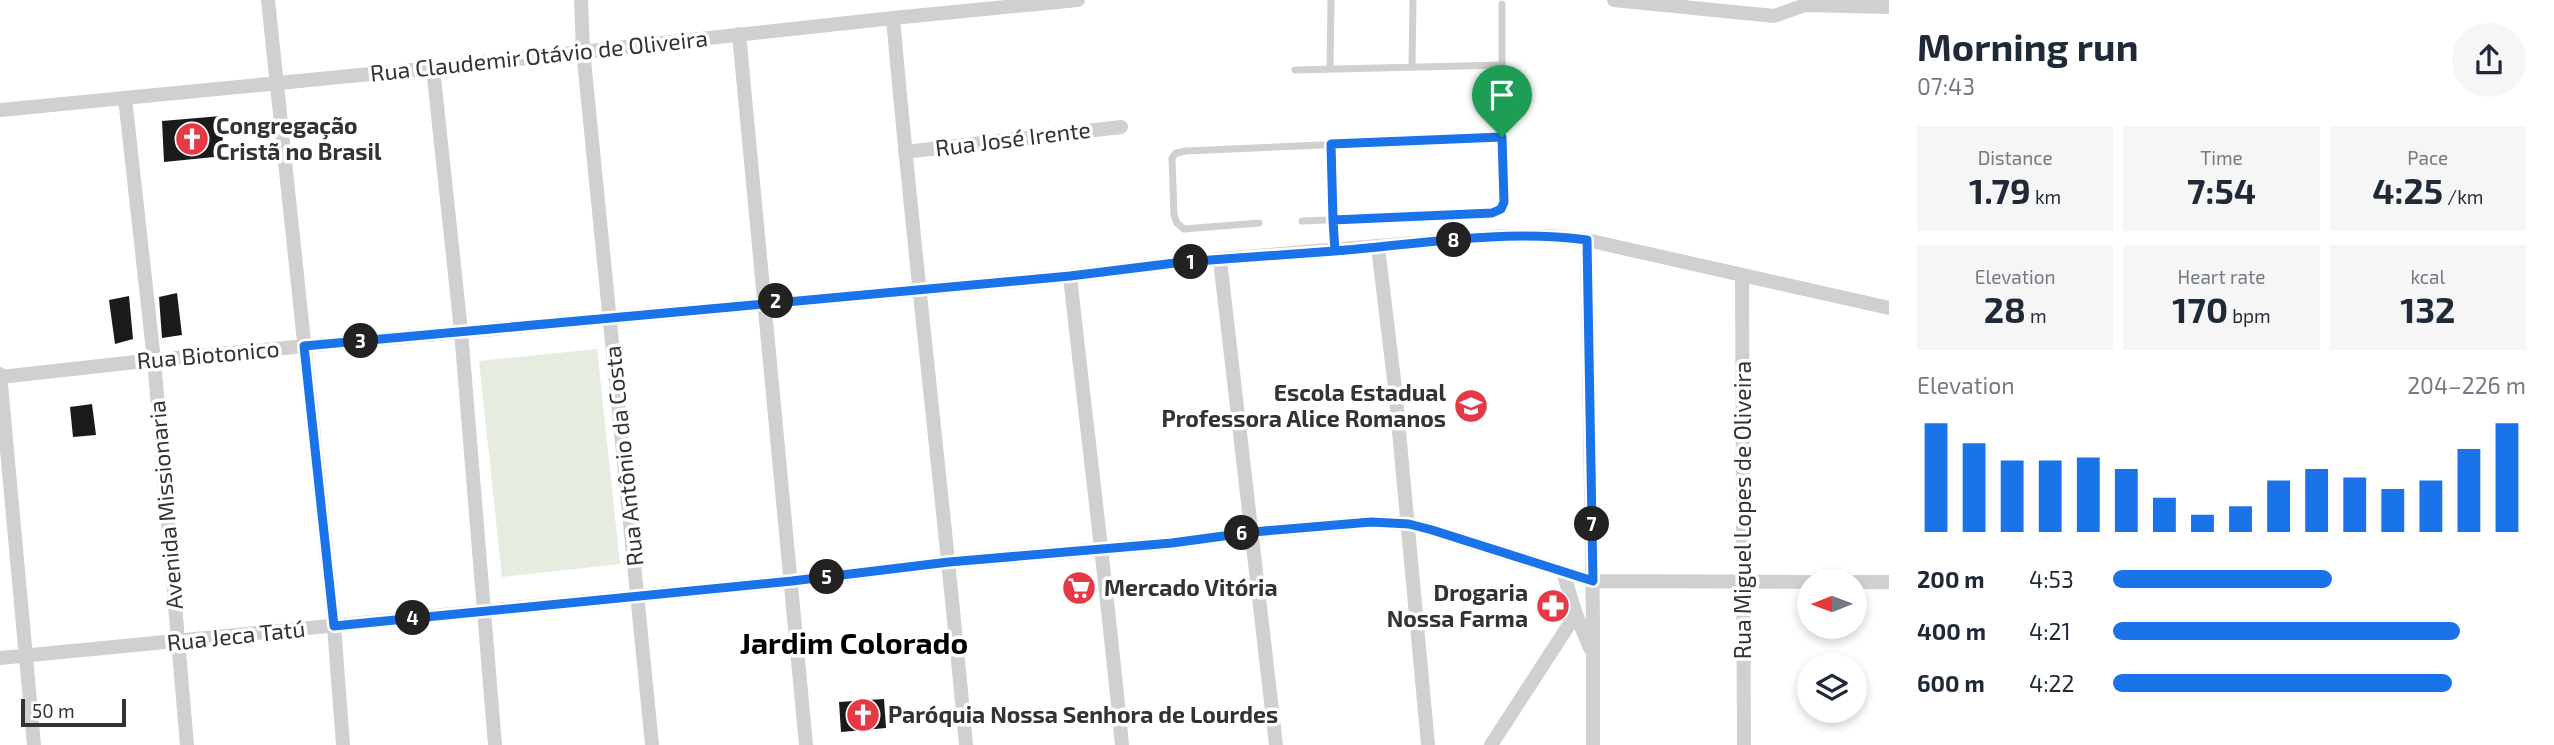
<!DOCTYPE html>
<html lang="en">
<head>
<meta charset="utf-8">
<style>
	:root { --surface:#fff; --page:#f6f6f7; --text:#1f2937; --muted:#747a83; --accent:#1a73e8 }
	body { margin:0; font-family:"Exo 2",sans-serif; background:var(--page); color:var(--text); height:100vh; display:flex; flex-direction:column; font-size:26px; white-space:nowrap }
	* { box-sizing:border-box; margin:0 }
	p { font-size:23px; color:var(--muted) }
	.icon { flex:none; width:38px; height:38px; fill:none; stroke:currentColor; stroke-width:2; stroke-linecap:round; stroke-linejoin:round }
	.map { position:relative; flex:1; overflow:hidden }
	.panel { display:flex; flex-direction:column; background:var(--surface); width:665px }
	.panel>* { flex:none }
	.needle { width:46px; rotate:269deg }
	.tools { position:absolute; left:1797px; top:569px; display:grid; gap:14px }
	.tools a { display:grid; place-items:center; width:70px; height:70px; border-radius:50%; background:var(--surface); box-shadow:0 4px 10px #0003; font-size:35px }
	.scale { position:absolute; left:21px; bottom:18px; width:105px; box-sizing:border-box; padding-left:7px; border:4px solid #333; border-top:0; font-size:19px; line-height:24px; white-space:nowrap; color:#333; -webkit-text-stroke:5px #fff; paint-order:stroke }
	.pin { position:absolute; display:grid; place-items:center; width:60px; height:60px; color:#fff; margin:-72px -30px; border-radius:50% 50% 50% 0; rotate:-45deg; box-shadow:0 0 7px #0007 }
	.pin .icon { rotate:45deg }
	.km { position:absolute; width:35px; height:35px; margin:-18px; border-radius:50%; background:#222; color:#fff; font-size:19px; line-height:35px; text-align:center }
	.round { display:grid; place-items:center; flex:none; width:74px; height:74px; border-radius:37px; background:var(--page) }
	.summary { display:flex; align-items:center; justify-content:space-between; height:119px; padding:0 28px }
	h1 { font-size:38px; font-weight:700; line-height:52px }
	.figures { display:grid; grid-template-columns:repeat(3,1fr); gap:10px; height:119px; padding:7px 28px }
	.figures div { display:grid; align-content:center; border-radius:0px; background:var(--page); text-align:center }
	.figures b { font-size:35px; font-weight:700 }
	.figures small { font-size:19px; font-weight:400 }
	.figures p { font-size:19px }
	.chart { height:196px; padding:14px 28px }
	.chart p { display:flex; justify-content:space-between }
	.chart svg { width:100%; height:126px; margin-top:7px; stroke:var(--accent); stroke-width:6 }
	ul { padding:0 28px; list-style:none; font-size:23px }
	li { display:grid; grid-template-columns:112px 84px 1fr; align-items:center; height:52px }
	li i { height:18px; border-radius:9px; background:var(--accent) }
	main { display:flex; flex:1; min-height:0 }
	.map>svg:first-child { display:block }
</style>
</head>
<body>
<main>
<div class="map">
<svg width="1889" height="745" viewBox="0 0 1889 745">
	<rect width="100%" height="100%" fill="#fff"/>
	<path fill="#e6ecdf" d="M 597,349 L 620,564 L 502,577 L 479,361 Z"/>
	<path fill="#1a1a1a" d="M 221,116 L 224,156 L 164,162 L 162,121 Z
		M 177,293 L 182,335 L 162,338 L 159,297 Z
		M 129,296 L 133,339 L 115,344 L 109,300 Z
		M 92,404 L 96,435 L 73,437 L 70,407 Z
		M 884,699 L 886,728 L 841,732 L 839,702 Z"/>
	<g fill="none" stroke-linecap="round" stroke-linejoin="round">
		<path stroke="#d0d0d0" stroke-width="7" d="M 1412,67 L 1413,0
			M 1330,69 L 1331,0
			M 1295,70 L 1502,65
			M 1502,137 L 1502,4
			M 1331,144 L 1335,250
			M 1259,223 L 1184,229 L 1177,223 L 1174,215 L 1172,158 L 1176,153 L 1186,151 L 1502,137 L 1504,202 L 1501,209 L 1492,213 L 1302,221"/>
		<path stroke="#d0d0d0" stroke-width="14" d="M 268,0 L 334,626 L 343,745
			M 581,0 L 583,50 L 652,745
			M 1614,0 L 1774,16 L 1805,5 L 1889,7
			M 893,18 C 914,260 944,502 966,745
			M 739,34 L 806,745
			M 433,68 L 461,331 L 495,745
			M 125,98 L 154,360 L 187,745
			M 0,110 L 433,68 L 893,18 L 1078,0
			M 905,152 L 1121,127
			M 1587,240 L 1593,620 L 1593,745
			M 1378,247 L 1395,388 L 1428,745
			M 1220,260 L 1276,745
			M 1742,275 L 1744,745
			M 1070,276 C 1087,432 1107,588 1122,745
			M 0,374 L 34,745
			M 0,377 L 154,360 L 1070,276 L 1183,262 L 1501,236 L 1551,236 L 1587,240 L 1889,308
			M 1563,572 L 1576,614 L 1590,648
			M 1855,582 L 1889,582
			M 0,658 L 792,581 L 949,562 L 1172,543 L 1253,532 L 1371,522 L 1409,524 L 1432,530 L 1593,581 L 1810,582
			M 1491,745 L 1576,614"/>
	</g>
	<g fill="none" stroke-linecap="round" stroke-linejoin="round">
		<g stroke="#fff" stroke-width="14">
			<path id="route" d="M 1502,137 L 1504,202 L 1501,209 L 1492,213 L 1333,220 L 1335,251 L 1183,262 L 1070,276 L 304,346 L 334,626 L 792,581 L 949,562 L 1172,543 L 1253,532 L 1371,522 L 1409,524 L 1432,530 L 1593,581 L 1587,240 C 1503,229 1419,244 1335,251 L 1333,220 L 1331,144 L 1502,137"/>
		</g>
		<use href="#route" stroke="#1a73e8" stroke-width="9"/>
	</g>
	<defs>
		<g id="church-disc" transform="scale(1.75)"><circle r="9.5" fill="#e63946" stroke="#fff"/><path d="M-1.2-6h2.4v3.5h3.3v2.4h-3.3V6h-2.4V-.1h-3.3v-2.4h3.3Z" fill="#fff"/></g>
		<g id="school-disc" transform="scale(1.75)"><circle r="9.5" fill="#e63946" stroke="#fff"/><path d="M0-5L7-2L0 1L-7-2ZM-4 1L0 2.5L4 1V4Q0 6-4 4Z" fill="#fff"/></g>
		<g id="supermarket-disc" transform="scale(1.75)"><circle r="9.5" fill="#e63946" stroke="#fff"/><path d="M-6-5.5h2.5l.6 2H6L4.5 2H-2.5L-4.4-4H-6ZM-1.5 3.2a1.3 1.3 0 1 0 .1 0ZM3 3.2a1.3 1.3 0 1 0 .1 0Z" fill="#fff"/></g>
		<g id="pharmacy-disc" transform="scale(1.75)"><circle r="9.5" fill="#e63946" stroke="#fff"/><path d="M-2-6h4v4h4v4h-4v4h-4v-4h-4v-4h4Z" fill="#fff"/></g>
	</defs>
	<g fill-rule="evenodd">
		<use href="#church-disc" x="192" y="139"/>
		<use href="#school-disc" x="1471" y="406"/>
		<use href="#supermarket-disc" x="1079" y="588"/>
		<use href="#pharmacy-disc" x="1553" y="606"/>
		<use href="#church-disc" x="863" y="715"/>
	</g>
	<g text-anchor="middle" stroke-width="7" stroke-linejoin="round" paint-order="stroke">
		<g font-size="23" fill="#333" stroke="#fff">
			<text transform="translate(539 56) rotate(-6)" y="8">Rua Claudemir Otávio de Oliveira</text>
			<text transform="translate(1013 139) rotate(-7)" y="8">Rua José Irente</text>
			<text transform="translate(208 355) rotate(-5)" y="8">Rua Biotonico</text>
			<text transform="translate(624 456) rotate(-96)" y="8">Rua Antônio da Costa</text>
			<text transform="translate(166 505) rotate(-95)" y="8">Avenida Missionaria</text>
			<text transform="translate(1743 510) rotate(-90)" y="8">Rua Miguel Lopes de Oliveira</text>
			<text transform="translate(236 636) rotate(-6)" y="8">Rua Jeca Tatú</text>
		</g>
		<g font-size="23" font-weight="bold" fill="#333" stroke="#fff" text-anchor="start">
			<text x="216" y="134">Congregação<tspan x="216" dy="26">Cristã no Brasil</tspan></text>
			<text x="1446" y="401" text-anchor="end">Escola Estadual<tspan x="1446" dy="26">Professora Alice Romanos</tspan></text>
			<text x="1104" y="596">Mercado Vitória</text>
			<text x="1528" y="601" text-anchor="end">Drogaria<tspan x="1528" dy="26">Nossa Farma</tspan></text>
			<text x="888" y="723">Paróquia Nossa Senhora de Lourdes</text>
		</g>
		<g font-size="30" font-weight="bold" fill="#000" stroke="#fff">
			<text x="854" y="654">Jardim Colorado</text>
		</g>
	</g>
</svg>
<div class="tools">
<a><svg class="needle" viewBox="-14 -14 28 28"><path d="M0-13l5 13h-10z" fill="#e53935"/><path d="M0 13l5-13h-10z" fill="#747a83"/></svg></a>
<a><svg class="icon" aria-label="layers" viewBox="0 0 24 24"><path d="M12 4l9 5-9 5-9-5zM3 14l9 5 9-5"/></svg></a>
</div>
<div class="scale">50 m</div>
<div class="pin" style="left:1502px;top:137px;background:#1e9e55"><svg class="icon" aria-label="arrive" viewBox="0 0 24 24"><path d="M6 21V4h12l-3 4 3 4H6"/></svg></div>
<b class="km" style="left:1191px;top:262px">1</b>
<b class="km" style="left:776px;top:301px">2</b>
<b class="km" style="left:361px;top:341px">3</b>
<b class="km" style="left:413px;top:618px">4</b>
<b class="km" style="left:827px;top:577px">5</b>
<b class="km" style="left:1242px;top:533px">6</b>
<b class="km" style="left:1592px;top:524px">7</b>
<b class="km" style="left:1454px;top:240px">8</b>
</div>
<section class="panel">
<div class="summary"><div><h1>Morning run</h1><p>07:43</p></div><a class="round"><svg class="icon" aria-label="share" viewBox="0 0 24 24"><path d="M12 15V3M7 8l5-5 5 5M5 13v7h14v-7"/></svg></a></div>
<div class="figures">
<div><p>Distance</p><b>1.79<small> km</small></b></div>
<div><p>Time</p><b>7:54</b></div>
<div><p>Pace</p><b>4:25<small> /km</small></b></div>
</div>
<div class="figures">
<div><p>Elevation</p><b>28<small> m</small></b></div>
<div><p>Heart rate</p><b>170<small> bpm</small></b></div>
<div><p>kcal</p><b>132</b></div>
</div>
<div class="chart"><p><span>Elevation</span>204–226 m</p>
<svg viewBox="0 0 160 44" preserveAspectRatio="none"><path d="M5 44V6M15 44V13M25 44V19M35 44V19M45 44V18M55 44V22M65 44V32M75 44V38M85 44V35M95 44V26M105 44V22M115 44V25M125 44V29M135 44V26M145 44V15M155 44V6"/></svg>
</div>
<ul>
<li><b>200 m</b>4:53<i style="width:53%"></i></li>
<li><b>400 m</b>4:21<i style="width:84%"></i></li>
<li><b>600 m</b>4:22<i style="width:82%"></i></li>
</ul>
</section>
</main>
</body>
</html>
